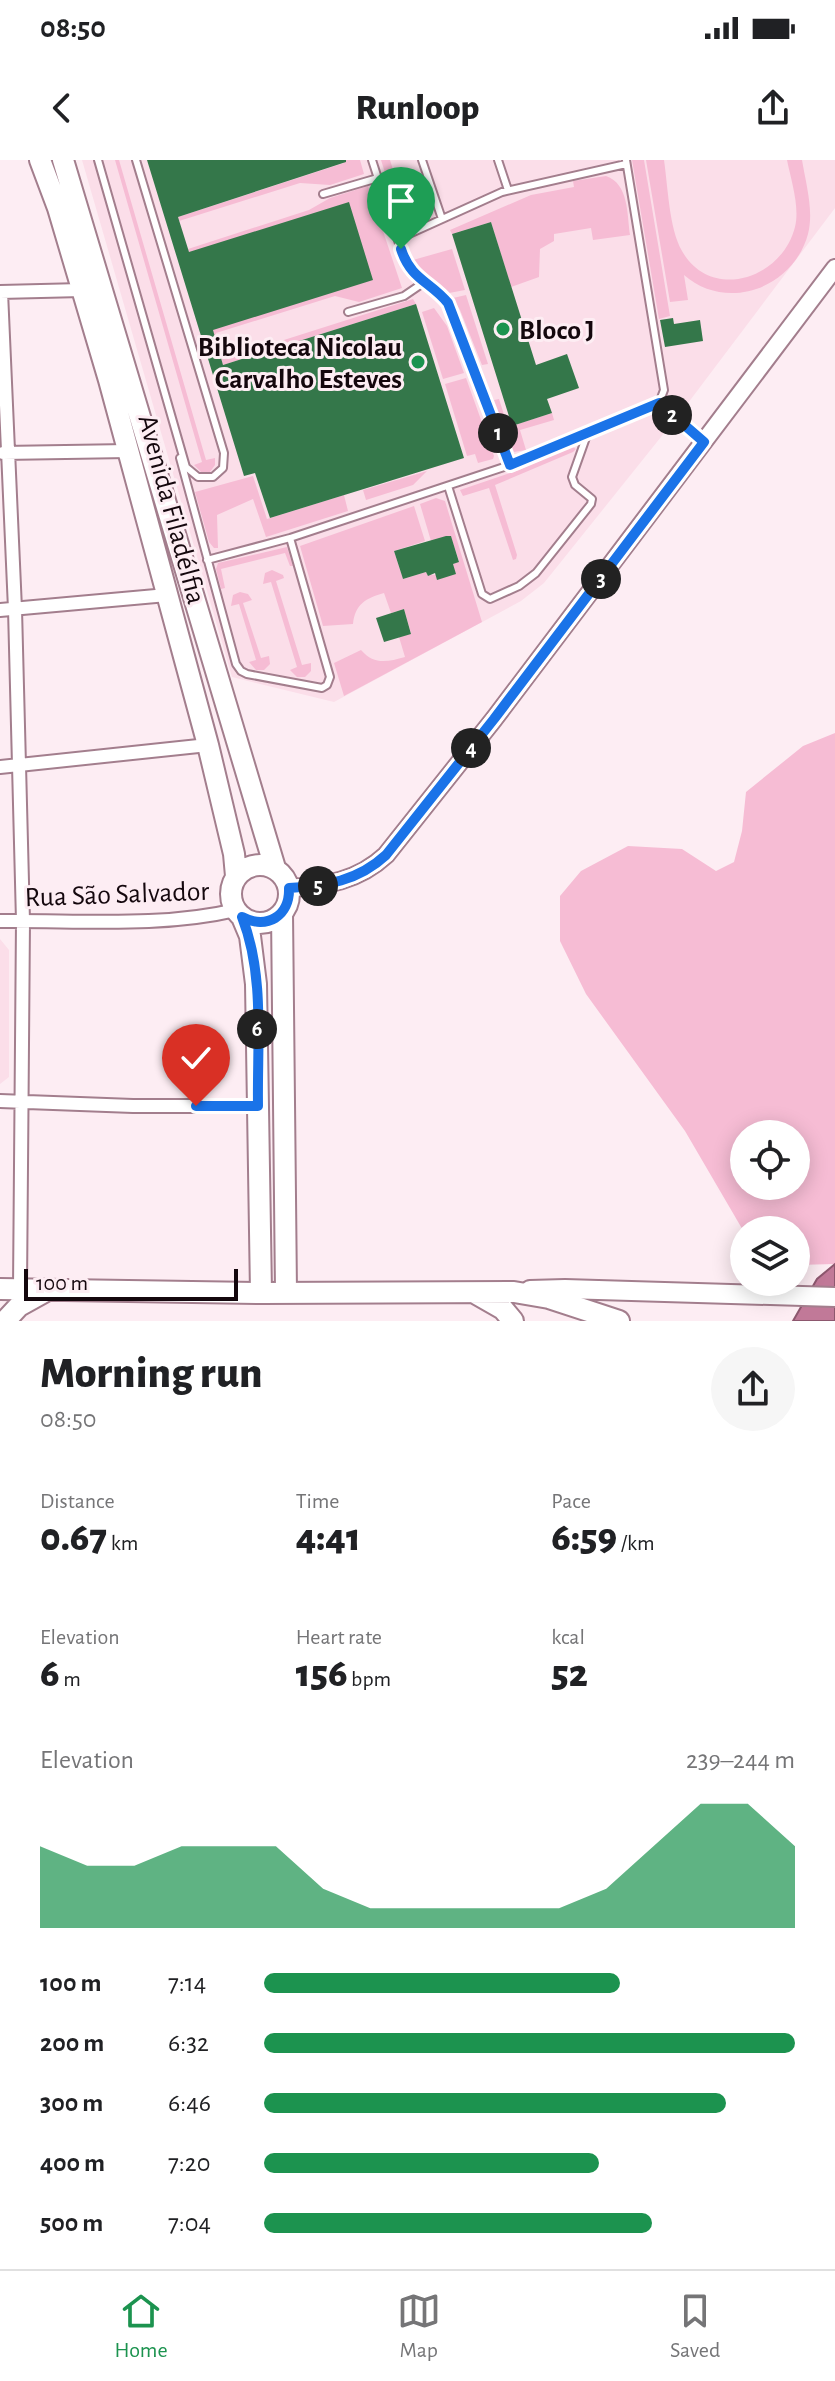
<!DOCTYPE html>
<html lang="en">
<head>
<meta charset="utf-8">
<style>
	:root { --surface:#fff; --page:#f6f6f6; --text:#202124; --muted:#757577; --line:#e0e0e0; --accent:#1c934f }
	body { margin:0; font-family:"Alegreya Sans",sans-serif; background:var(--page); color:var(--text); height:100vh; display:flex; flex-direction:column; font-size:30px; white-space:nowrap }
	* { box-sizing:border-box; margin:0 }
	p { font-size:26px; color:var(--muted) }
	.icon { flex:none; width:44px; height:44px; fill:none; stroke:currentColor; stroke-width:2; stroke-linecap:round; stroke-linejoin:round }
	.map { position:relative; height:1161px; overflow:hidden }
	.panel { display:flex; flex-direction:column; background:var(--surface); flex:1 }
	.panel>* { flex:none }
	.fabs { position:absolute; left:730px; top:960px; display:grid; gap:16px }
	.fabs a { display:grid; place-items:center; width:80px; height:80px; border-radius:50%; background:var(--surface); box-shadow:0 4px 20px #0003; font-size:40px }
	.scale { position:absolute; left:24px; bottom:20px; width:214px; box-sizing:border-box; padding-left:8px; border:4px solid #14070d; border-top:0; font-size:22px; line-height:28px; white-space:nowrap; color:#14070d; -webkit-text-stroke:6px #fdedf3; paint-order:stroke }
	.pin { position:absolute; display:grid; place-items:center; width:68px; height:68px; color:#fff; margin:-82px -34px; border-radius:50% 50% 50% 0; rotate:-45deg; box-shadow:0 0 8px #0007 }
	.pin .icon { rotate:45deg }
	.km { position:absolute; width:40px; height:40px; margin:-20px; border-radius:50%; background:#222; color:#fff; font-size:22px; line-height:40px; text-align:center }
	.round { display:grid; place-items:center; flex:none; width:84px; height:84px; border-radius:42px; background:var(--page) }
	.summary { display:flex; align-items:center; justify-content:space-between; height:136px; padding:0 40px }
	h1 { font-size:44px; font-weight:800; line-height:60px }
	.metrics { display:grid; grid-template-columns:repeat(3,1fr); gap:12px; height:136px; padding:8px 40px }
	.metrics div { display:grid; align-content:center }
	.metrics b { font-size:40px; font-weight:800 }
	.metrics small { font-size:22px; font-weight:400 }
	.metrics p { font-size:22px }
	.chart { height:224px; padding:16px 40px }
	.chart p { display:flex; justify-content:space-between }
	.chart svg { width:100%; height:144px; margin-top:8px; fill:var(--accent); opacity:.7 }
	ul { padding:0 40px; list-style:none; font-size:26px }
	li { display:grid; grid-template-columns:128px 96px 1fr; align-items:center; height:60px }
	li i { height:20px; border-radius:10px; background:var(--accent) }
	.status { display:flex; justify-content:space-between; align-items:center; height:56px; padding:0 40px; background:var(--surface); direction:ltr }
	.status svg { height:22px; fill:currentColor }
	header { display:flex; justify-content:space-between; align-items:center; height:104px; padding:0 40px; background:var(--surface); font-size:36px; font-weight:800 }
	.tabs { display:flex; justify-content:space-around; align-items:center; height:112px; border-top:2px solid var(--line); background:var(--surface); font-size:22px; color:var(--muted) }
	.tabs a { display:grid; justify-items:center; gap:4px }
	.tabs .current { color:var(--accent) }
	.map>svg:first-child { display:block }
</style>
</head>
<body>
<div class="status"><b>08:50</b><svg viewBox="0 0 49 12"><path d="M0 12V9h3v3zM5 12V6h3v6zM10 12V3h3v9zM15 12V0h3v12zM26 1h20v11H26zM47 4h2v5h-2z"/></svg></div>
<header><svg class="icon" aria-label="back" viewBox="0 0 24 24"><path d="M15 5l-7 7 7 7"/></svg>Runloop<svg class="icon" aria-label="share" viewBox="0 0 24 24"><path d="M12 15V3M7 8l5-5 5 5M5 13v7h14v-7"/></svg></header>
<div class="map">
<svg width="835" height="1161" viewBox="0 0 835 1161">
	<rect width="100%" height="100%" fill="#fdedf3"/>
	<path fill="#fbdee9" d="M 82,0 L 835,0 L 835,48 L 685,247 L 544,423 L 521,441 L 334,542 L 232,517 Z
		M 0,779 L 9,790 L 9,917 L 0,924 Z"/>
	<path fill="#f6bcd4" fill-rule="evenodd" d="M 115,0 L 119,0 L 206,300 L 215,298 L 215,305 L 210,312 L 202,313 L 194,305 L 202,302 Z
		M 343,0 L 360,0 L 364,14 L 330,25 L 300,23 L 179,61 L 178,57 L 344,3 Z
		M 381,0 L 390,0 L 407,54 L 419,61 L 407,66 L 401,64 Z
		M 632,0 L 644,0 L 670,156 L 659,159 Z
		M 646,0 L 664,0 C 668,27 669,68 682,91 C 711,142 782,119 795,67 C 800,47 791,20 787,0 L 802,0 C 806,24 814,51 808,74 C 793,129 726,152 684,115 L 688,140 L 670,142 Z
		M 606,16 C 629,24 627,54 630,75 L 593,80 L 591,68 L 554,74 L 554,81 L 540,89 L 539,117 L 511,127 L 491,62 L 452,74 L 450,70 L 531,35 L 574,27 L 573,21 Z
		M 368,26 L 402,128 L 359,142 L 335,136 L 216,173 L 224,199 L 413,139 L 416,144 L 223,205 L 188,89 L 309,50 L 330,38 Z
		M 452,89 L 465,130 L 449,133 L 421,111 L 413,100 Z
		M 466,135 L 488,204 L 482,205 L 460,150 L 453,138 Z
		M 434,148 L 447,166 L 464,213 L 443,219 L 422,152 Z
		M 466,218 L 494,296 L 493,299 L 478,303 L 475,294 L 467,296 L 445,224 Z
		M 499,239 L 508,267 L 552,253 L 554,260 L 520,270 L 526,290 L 514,292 L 494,240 Z
		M 571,286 L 576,289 L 573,292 L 495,325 L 517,395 L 516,399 L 513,400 L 489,328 L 463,336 L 460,330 L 519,310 Z
		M 427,311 L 413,325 L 366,340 L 363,330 Z
		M 253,316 L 267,359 L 344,335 L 348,351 L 266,377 L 253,339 L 217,355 L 218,388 L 214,388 L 209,382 L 195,332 Z
		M 436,338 L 445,341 L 482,462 L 344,536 L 334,503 L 361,490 C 374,505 387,502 405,497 L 399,477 L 411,473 L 404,449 L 391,453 L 384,433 C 366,438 355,444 353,464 L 323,466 L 300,386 L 414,346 L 425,381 L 394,391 L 403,419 L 426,412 L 428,415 L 455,414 L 453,404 L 459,401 L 451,377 L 431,381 L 420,344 Z
		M 287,387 L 293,406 L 290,406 L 285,393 L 221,409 L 225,428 L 221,429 L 216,409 L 218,403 Z
		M 272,410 L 283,415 L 284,418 L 276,421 L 302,505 L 311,503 L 311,511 L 305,517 L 297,517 L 290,510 L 297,507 L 271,422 L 263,424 L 265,413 Z
		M 240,432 L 248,434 L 252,440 L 243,443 L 261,498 L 269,496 L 270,504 L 264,510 L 256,510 L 249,502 L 256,500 L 239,444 L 231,446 L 233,435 Z
		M 835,573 L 835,1104 L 796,1105 L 796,1070 L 744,1072 L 685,971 L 586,834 L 560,781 L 560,736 L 581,711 L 628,686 L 682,689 L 716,711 L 734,702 L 742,671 L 746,632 L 803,586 ZM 796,974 L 796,1026 L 744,1026 L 744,974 Z"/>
	<path fill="#c17998" stroke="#8d576e" stroke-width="2" d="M 835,1104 L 835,1161 L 793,1161 L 817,1119 Z"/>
	<path fill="#34774a" d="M 147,0 L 346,0 L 346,2 L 178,57 L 189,92 L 349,42 L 373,120 L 213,170 L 223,205 L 416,144 L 464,298 L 270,358 L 255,313 L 244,316 Z
		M 491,62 L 536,205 L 567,194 L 579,228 L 547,239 L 552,253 L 512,266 L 452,74 Z
		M 673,158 L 674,164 L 700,160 L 703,181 L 665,187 L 660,160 Z
		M 446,376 L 451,376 L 459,402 L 453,404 L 456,414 L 437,420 L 435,413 L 428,416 L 426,412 L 403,419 L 394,391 Z
		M 404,449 L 411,474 L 384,482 L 376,458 Z"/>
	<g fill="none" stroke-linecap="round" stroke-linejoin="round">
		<g stroke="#a37e8d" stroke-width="10">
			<path id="service" d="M 98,0 L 186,307 L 198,317 L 213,317 L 223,308 L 224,293 L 136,0
				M 372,0 L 405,102 L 418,119 L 442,135 L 448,143 L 510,305
				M 422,0 L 442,59
				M 498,0 L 508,30
				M 323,34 L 378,18
				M 398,79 L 502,32 L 626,4
				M 348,152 L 404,136 L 423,123
				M 659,243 L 702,280
				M 180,298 L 236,504 L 241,511 L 247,514 L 322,528 L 327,525 L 330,517 L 290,378
				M 448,326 L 482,434 L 490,439 L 519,426 L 536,413 L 591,344 L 592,339 L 575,325 L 572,317 L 588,272
				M 207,400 L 290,378 L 510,305 L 659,243 L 664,230 L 626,0"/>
		</g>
		<g stroke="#a37e8d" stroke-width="16">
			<path id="minor" d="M 0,132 L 82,130
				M 1,132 L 15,449 L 23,761 L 20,1129
				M 3,293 L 128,291
				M 0,450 L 167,435
				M 0,607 L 208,585
				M 0,761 C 78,760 159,768 236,750
				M 0,941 L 133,946 L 258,946"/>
		</g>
		<g stroke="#a37e8d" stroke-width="20">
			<path id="tertiary" d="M 289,728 C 326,726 358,721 386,695 L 494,559 L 835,108"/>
		</g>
		<g stroke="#a37e8d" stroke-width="22">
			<path id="secondary" d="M 530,1130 L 565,1129 L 835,1137"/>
		</g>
		<g stroke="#a37e8d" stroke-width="24">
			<path id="primary" d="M 40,0 L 58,48 L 109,220 L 208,585 L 234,694 L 236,716
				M 63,0 L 275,708
				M231 734a29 29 0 1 1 58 0a29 29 0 1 1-58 0Z
				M 282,753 L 286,1132
				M 242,757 L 250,776 L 256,824 L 261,1133"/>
		</g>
		<g stroke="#a37e8d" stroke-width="24">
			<path id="trunk" d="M 0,1129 L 261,1133 L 514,1132 L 549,1138 L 619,1161
				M 475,1133 L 503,1149 L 513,1161
				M 5,1161 L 19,1146 L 46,1131"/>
		</g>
		<use href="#service" stroke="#fff" stroke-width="6"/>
		<use href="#minor" stroke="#fff" stroke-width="12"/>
		<use href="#tertiary" stroke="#fff" stroke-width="16"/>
		<use href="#secondary" stroke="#fff" stroke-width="18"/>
		<use href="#primary" stroke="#fff" stroke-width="20"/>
		<use href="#trunk" stroke="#fff" stroke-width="20"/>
	</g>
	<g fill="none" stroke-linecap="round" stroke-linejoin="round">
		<g stroke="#fff" stroke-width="16">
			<path id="route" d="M 196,946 L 258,946 C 257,884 265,815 242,757 C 267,770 290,756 289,728 C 326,726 358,721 386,695 L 494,559 L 704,282 L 659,243 L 510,305 L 448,143 C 430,121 411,120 401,89"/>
		</g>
		<use href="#route" stroke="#1a73e8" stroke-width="10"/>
	</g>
	<g fill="#1c934f" stroke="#fdedf3" stroke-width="3">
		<circle cx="503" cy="169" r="8"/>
		<circle cx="418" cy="202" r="8"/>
	</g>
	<g text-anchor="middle" stroke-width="6" stroke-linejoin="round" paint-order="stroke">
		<g font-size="28" font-weight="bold" fill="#14070d" stroke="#fdedf3" text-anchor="start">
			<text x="519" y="179">Bloco J</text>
			<text x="402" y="196" text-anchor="end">Biblioteca Nicolau<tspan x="402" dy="32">Carvalho Esteves</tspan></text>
		</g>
		<g font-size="28" fill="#14070d" stroke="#fdedf3">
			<text transform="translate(173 349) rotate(75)" y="10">Avenida Filadélfia</text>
			<text transform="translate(117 733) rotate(-2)" y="10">Rua São Salvador</text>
		</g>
	</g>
</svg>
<div class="fabs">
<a><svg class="icon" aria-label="locate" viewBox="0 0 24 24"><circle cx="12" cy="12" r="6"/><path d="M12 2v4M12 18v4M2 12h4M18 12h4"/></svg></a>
<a><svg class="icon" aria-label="layers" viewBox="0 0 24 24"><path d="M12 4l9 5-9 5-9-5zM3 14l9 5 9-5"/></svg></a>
</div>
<div class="scale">100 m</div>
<div class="pin" style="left:401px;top:89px;background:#1e9e55"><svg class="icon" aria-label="arrive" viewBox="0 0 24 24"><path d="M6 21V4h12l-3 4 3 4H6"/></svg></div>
<div class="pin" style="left:196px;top:946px;background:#d93025"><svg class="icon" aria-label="check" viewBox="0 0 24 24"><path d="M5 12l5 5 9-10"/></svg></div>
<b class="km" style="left:498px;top:273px">1</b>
<b class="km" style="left:672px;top:255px">2</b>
<b class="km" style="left:601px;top:419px">3</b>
<b class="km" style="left:471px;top:588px">4</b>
<b class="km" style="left:318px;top:726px">5</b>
<b class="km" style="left:257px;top:869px">6</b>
</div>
<section class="panel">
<div class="summary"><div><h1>Morning run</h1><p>08:50</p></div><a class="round"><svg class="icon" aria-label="share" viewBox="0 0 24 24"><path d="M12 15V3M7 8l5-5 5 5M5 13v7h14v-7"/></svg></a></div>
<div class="metrics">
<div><p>Distance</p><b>0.67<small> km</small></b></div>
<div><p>Time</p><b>4:41</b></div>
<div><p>Pace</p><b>6:59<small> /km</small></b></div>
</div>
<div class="metrics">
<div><p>Elevation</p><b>6<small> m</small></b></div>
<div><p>Heart rate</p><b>156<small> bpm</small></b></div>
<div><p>kcal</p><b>52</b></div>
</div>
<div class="chart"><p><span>Elevation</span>239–244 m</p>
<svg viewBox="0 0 160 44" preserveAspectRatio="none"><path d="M0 44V19L10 25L20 25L30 19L40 19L50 19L60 32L70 38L80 38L90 38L100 38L110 38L120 32L130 19L140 6L150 6L160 19V44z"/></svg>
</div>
<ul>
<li><b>100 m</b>7:14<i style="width:67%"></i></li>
<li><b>200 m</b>6:32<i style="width:100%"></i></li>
<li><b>300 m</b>6:46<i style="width:87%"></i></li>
<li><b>400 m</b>7:20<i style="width:63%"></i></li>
<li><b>500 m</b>7:04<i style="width:73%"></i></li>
</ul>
</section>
<nav class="tabs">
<a class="current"><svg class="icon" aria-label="home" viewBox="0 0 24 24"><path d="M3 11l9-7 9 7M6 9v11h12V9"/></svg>Home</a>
<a><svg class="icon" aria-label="map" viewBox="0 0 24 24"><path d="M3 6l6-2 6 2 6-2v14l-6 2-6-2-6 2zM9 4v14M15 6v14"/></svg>Map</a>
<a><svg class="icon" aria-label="saved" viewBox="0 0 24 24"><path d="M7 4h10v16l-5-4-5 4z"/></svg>Saved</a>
</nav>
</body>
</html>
